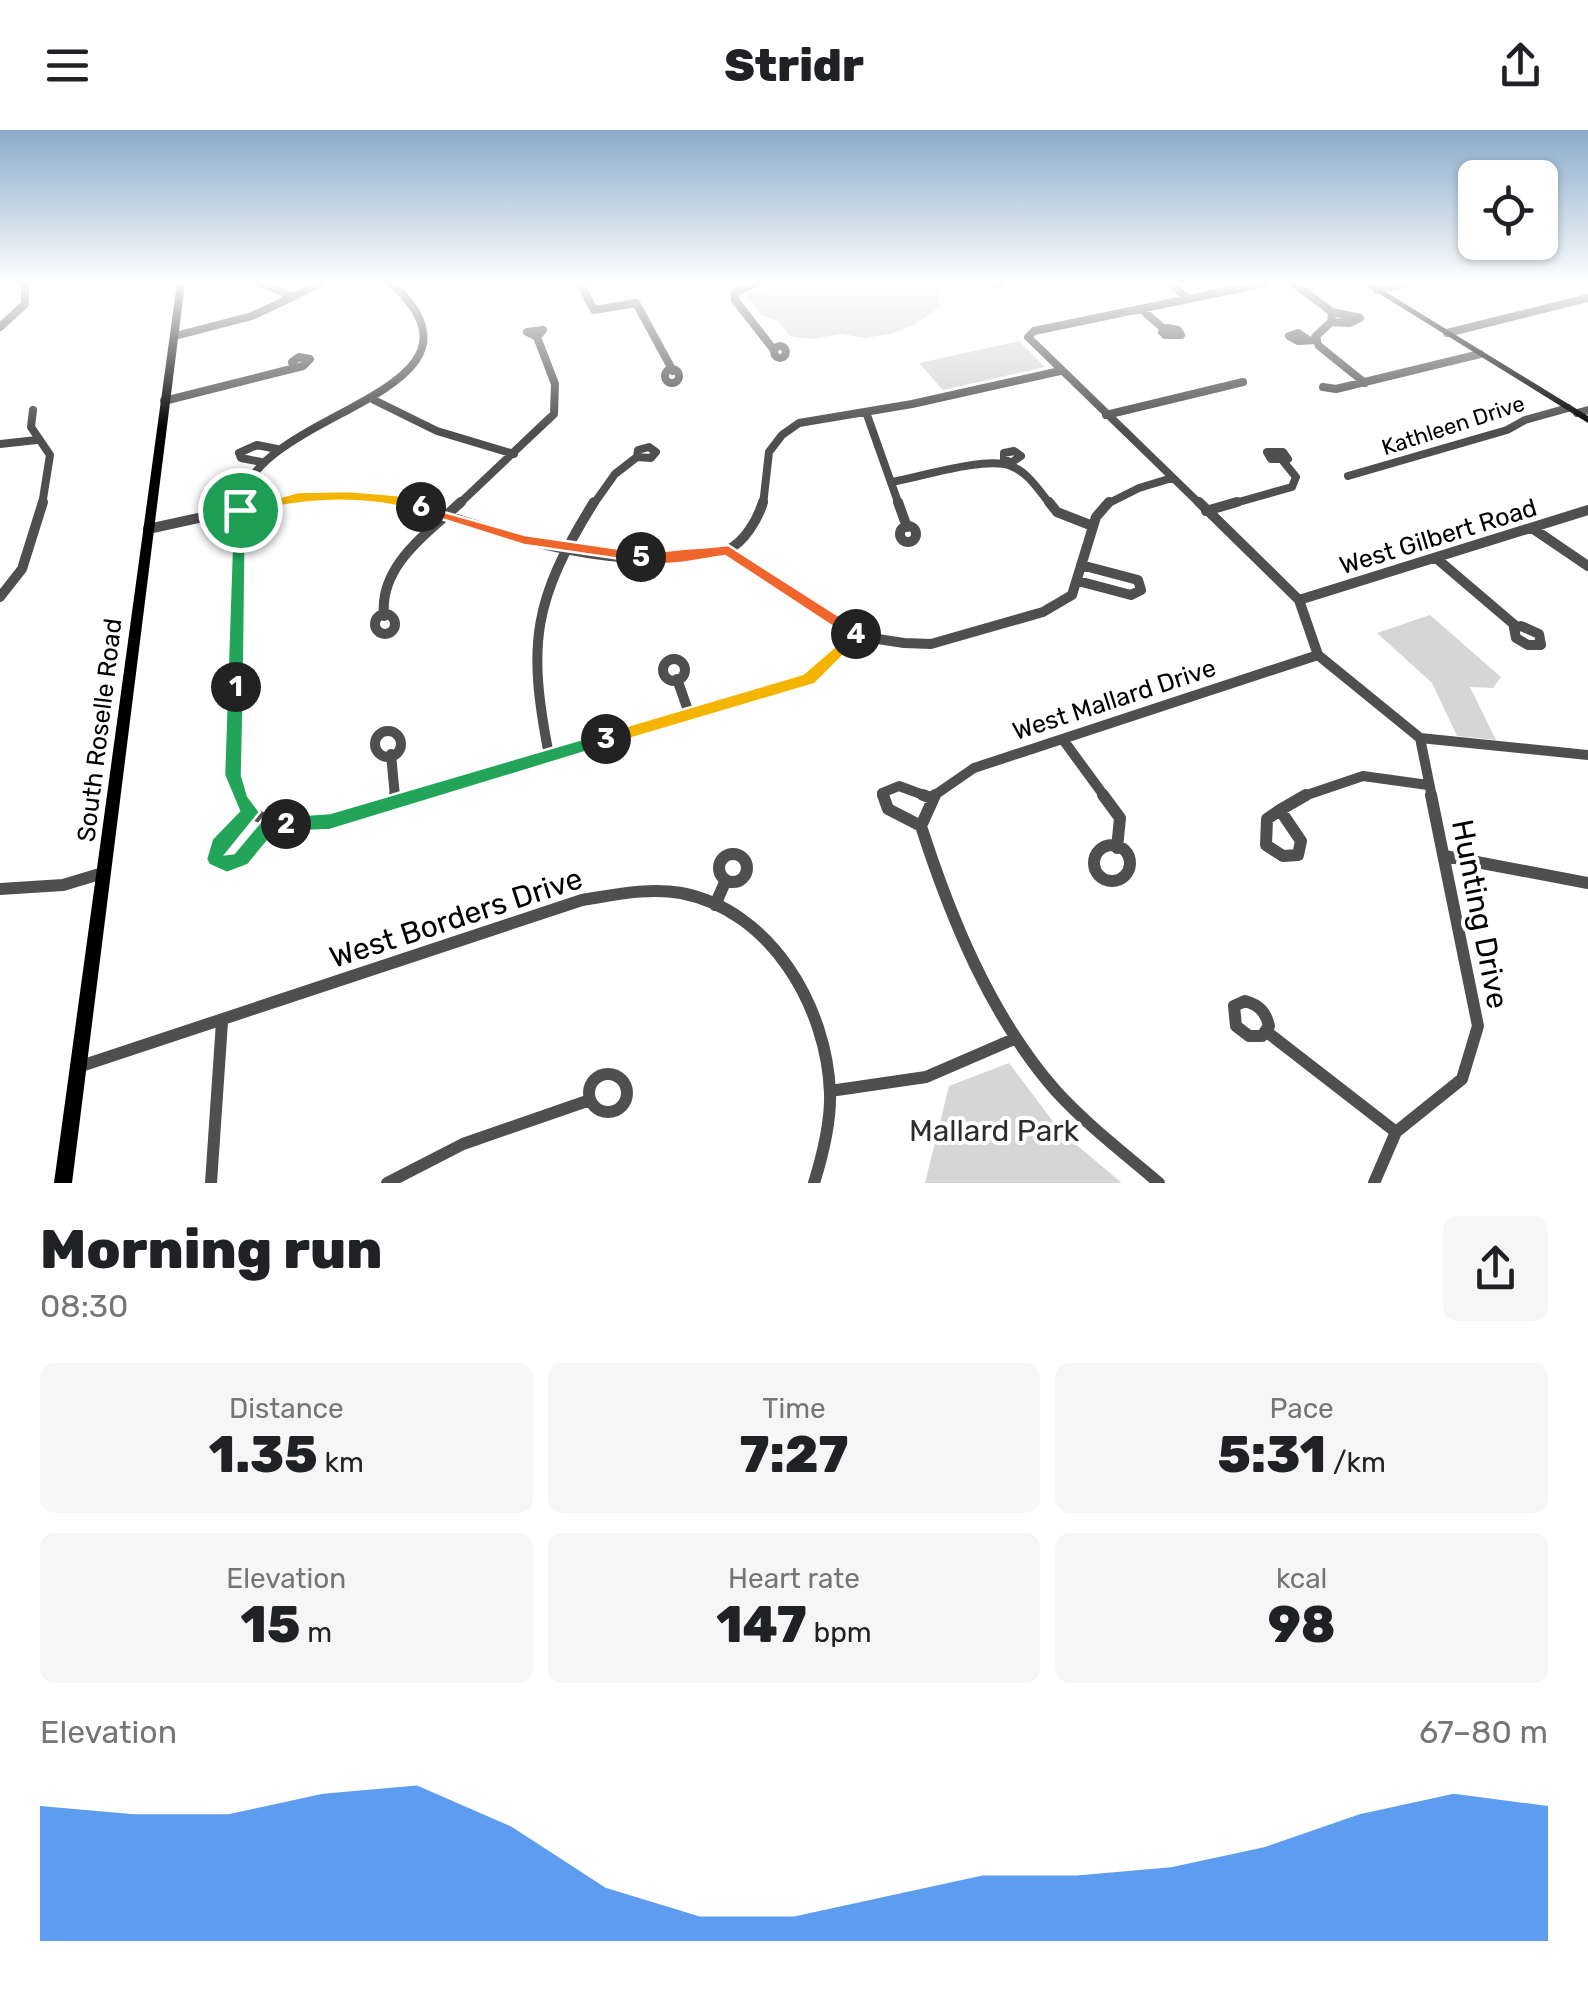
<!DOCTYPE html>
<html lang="en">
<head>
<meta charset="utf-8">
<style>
	:root { --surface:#fff; --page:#f6f6f6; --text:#202124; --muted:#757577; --accent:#1a73e8 }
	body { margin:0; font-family:Rubik,sans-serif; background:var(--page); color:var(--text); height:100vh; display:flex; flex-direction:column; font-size:38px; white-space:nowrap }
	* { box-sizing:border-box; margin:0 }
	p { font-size:32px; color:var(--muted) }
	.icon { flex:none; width:55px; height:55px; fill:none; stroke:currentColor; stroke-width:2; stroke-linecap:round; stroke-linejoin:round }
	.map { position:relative; height:1053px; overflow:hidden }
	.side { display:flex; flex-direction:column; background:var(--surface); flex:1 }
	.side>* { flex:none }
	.fabs { position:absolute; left:1458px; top:30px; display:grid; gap:20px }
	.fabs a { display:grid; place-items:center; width:100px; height:100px; border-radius:15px; background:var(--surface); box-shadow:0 2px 8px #0004; font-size:50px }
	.pin { position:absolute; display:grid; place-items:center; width:85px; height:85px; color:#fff; margin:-42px; border:5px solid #fff; border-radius:50%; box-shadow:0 2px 10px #0007 }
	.km { position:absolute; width:50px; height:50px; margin:-25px; border-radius:50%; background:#222; color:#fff; font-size:28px; line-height:50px; text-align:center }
	.round { display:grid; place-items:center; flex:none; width:105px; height:105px; border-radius:15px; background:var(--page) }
	.summary { display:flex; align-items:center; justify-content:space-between; height:170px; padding:0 40px }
	h1 { font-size:55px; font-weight:800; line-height:75px }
	.metrics { display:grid; grid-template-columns:repeat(3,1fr); gap:15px; height:170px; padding:10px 40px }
	.metrics div { display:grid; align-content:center; border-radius:15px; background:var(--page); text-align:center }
	.metrics b { font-size:50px; font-weight:800 }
	.metrics small { font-size:28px; font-weight:400 }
	.metrics p { font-size:28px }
	.chart { height:280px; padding:20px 40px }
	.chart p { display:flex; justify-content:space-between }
	.chart svg { width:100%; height:180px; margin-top:10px; fill:var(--accent); opacity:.7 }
	header { display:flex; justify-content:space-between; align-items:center; height:130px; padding:0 40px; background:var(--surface); font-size:45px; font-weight:800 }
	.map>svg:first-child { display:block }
</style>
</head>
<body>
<header><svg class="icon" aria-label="menu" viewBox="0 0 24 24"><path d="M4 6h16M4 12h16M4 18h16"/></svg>Stridr<svg class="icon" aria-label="share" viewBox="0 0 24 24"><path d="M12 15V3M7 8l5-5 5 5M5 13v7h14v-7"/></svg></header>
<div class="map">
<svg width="1588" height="1053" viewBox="0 0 1588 1053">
	<rect width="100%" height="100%" fill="#fff"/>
	<path fill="#d6d6d6" d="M 783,153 L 955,153 L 937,165 L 941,176 L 912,196 L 890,204 L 865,208 L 842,204 L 811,209 L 790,206 L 778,191 L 761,185 L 747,166 L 749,162 Z
		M 1019,211 L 1045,237 L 943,260 L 919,233 Z
		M 1430,485 L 1501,547 L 1493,558 L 1470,557 L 1496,610 L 1457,606 L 1432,553 L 1377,503 Z
		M 1009,933 L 1061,1002 L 1122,1053 L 925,1053 L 949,956 Z"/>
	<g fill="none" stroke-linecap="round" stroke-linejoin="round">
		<path stroke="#4f4f4f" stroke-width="8" d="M 260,153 L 292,166
			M 580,153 L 594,180 L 636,173 L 673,241
			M 756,153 L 735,162 L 735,170 L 774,220
			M 1169,153 L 1189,169
			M 1293,153 L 1332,182 L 1331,192 L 1315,207 L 1319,216 L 1365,253
			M 995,154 L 1002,153
			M 1377,160 L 1408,153
			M 1141,179 L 1164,199
			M 1331,192 L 1350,193 L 1360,188 L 1332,182
			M 0,197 L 25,174 L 25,153
			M 1167,198 L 1178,200 L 1181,205 L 1165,205 L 1162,202 Z
			M 543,200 L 537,207 L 527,202 Z
			M 1447,203 L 1588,168
			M 175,206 L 252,186 L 322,153
			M 1307,209 L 1298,203 L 1289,206 L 1298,211 L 1317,210
			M774 222a6 6 0 1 1 12 0a6 6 0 1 1-12 0Z
			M665 246a7 7 0 1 1 14 0a7 7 0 1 1-14 0Z
			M 1323,257 L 1336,259 L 1480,224
			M 374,270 L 437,301 L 514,324
			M 164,271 L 303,236 L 310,229 L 299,227 L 292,232 L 293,236
			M 33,280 L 31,297 L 50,325 L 42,375
			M 866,282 L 899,375
			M 1577,283 L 1588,280
			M 1106,285 L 1243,252
			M 0,314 L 37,310
			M 649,317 L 656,322 L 651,328 L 637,327 L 638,320 Z
			M 1267,322 L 1283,322 L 1288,329 L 1271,329 Z
			M 261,332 L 241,328 L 239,323 L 257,315 L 277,319
			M 1009,334 L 1021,326 L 1014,321 L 1004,323 L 1004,329 L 1010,332
			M 1348,346 L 1507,300 L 1525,290 L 1568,278
			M 892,352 C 920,347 986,326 1011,336 C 1029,343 1039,361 1051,375
			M 242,375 C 246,281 515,265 391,153
			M 261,375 C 310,364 364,360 413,375
			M 458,375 L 554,284 L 555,254 L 537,207
			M 593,375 L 615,344 L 637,327
			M 763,375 L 769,322 L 782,305 L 799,293 L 912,274 L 1060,241
			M 1105,375 L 1139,358 L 1172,348
			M 1201,375 L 1028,207 L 1034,201 L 1265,153
			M 1228,375 L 1292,357 L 1296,347 L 1283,331"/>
		<path stroke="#4f4f4f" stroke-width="10" d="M 405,372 C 498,402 598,440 697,425 C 706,423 719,424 727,420 C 744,413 758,389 763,372
			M 898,372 L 907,397
			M 1049,372 L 1057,382 L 1090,395
			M 1199,372 L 1299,470 L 1318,525 L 1420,608 L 1588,625
			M 1206,381 L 1237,372
			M900 404a8 8 0 1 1 16 0a8 8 0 1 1-16 0Z
			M 1532,398 L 1588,436
			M 148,399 L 272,372
			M 728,420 L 858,506 L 904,513 L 931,514 L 1043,482 L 1072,465 L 1096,387 L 1109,372
			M 1436,428 L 1517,497
			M 1078,451 L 1131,465 L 1141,460 L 1138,450 L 1081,435
			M 0,467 L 22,439 L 43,372
			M 1299,470 L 1588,380
			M375 494a10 10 0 1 1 20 0a10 10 0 1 1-20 0Z
			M 384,486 C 379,435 427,404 461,372
			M 1521,496 L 1539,504 L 1541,515 L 1528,515 L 1516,508 L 1514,498 Z
			M663 540a11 11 0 1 1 22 0a11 11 0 1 1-22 0Z
			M 677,549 L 690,586
			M375 614a13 13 0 1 1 26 0a13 13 0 1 1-26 0Z
			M 1420,608 L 1432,667
			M 1064,611 L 1105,667
			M 391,624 L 395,667
			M 549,625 C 527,513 533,470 594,372
			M 239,667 L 233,645 L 243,372
			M 408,667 L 809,549 L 858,506
			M 884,667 L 882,663 L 899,656 L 929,667
			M 932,667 L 974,638 L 1318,525
			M 1301,667 L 1363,646 L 1428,655"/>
		<path stroke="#4f4f4f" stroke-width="12" d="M 239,665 C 266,724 372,678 417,665
			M 395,665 L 396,674
			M 883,665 L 888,679 L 921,696
			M 923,665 L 931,668
			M 1103,665 L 1120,688 L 1117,718
			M 1280,680 L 1301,711 L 1298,725 L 1283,726 L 1266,715 L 1267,689 Z
			M 1280,680 L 1306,665
			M 251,682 L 219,715 L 215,729 L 221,733 L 241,729 L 273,690
			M 921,696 L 935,665
			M 921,696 C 951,789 991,887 1056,961 C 1087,995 1124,1023 1159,1053
			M1094 733a18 18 0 1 1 36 0a18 18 0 1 1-36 0Z
			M719 738a14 14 0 1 1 28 0a14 14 0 1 1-28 0Z
			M 1445,726 L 1588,753
			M 0,759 L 63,755 L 103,743
			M 715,775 L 726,750
			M 1245,871 C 1259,875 1266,882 1269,896 L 1262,906 L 1249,906 L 1236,896 L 1234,876 Z
			M 1267,902 L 1396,1002
			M 78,937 L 582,770 C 614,765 649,757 681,763 C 771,780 827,877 830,963 C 831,993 823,1024 814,1053
			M589 963a19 19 0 1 1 38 0a19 19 0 1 1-38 0Z
			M 830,961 L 926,947 L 1014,909
			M 211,1053 L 222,892
			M 387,1053 L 463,1014 L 590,970
			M 1374,1053 L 1396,1002 L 1462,949 L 1478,896 L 1431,665"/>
		<path fill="#000" fill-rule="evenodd" d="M 177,153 L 185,153 L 72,1053 L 54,1053 Z
			M 1362,153 L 1371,153 L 1588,286 L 1588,293 Z"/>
	</g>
	<linearGradient id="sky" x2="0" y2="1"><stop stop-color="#8aabca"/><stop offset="0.51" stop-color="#fff"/><stop offset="1" stop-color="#fff" stop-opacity="0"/></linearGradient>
	<rect width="1588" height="300" fill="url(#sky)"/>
	<path fill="#22a559" stroke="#fff" stroke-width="2.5" d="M 240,375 L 246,380 L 244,557 L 236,564 L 227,557 L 233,380 Z"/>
	<path fill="#22a559" stroke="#fff" stroke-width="2.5" d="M 236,551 L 244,557 L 242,645 L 248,666 L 260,682 L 226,724 L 234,723 L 266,685 L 286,686 L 296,694 L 286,702 L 277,700 L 248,735 L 227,743 L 209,735 L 206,729 L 212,709 L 239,681 L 224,645 L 227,557 Z"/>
	<path fill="#22a559" stroke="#fff" stroke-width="2.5" d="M 606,602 L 612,604 L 612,614 L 330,700 L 286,702 L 277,694 L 286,686 L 330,683 Z"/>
	<path fill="#f5b400" stroke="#fff" stroke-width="2.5" d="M 856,498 L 861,500 L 861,508 L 815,554 L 606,616 L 598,609 L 606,602 L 803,544 Z"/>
	<path fill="#f0652b" stroke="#fff" stroke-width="2.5" d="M 728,415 L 861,500 L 861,508 L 850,508 L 725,426 C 701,429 654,442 634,427 C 644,420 709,418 728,415 Z"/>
	<path fill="#f0652b" stroke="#fff" stroke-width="2.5" d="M 416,374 L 525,405 L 641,422 L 649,427 L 641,432 L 524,415 L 416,381 Z"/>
	<path fill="#f5b400" stroke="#fff" stroke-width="2.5" d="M 348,361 L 397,365 L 428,377 L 421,382 C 359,364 301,370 240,384 L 233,380 L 298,362 Z"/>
	<g text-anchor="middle" stroke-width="8" stroke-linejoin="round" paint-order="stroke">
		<g font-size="22" fill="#000" stroke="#fff">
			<text transform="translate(1453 295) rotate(-18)" y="8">Kathleen Drive</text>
		</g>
		<g font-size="25" fill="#000" stroke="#fff">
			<text transform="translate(1438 406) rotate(-17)" y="9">West Gilbert Road</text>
			<text transform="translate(1114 569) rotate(-18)" y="9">West Mallard Drive</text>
			<text transform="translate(99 600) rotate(-83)" y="9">South Roselle Road</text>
		</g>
		<g font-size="30" fill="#000" stroke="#fff">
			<text transform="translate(1480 784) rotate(79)" y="10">Hunting Drive</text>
			<text transform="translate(456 788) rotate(-18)" y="10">West Borders Drive</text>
		</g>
		<g font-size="30" fill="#2d2d2d" stroke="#fff">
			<text x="994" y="1011">Mallard Park</text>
		</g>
	</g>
</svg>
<div class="fabs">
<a><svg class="icon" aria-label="locate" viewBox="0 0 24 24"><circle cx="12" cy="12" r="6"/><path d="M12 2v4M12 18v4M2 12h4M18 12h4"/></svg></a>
</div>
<div class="pin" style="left:240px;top:380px;background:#1e9e55"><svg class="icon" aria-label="arrive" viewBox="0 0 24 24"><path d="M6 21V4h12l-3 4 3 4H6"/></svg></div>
<b class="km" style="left:236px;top:557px">1</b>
<b class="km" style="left:286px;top:694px">2</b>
<b class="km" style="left:606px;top:609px">3</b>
<b class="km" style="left:856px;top:504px">4</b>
<b class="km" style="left:641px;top:427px">5</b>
<b class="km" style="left:421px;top:377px">6</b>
</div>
<section class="side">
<div class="summary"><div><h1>Morning run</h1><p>08:30</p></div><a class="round"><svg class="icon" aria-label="share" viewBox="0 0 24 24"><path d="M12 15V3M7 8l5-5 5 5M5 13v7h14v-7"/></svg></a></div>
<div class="metrics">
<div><p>Distance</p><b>1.35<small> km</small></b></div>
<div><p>Time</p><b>7:27</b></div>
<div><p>Pace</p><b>5:31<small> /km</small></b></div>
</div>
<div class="metrics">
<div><p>Elevation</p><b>15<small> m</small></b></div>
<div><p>Heart rate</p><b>147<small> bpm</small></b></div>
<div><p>kcal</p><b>98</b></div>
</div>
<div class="chart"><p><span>Elevation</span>67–80 m</p>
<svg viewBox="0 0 160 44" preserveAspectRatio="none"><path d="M0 44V11L10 13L20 13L30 8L40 6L50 16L60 31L70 38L80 38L90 33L100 28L110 28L120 26L130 21L140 13L150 8L160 11V44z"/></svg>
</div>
</section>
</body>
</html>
